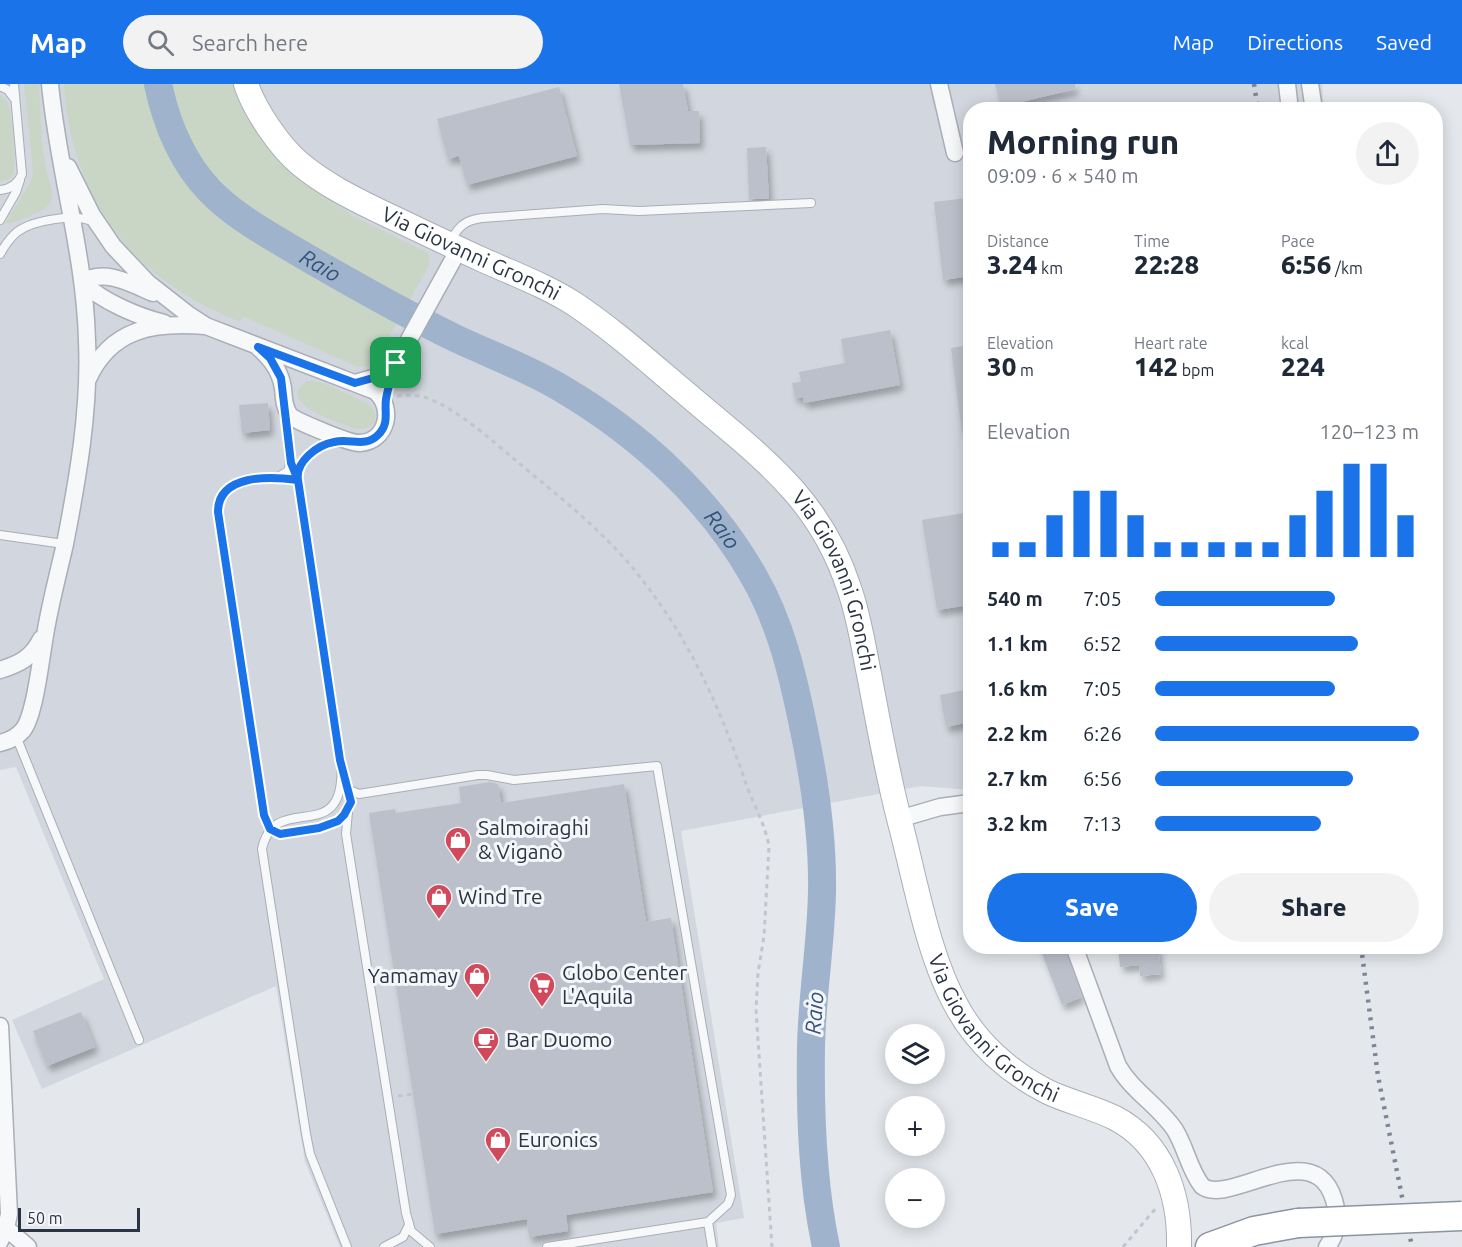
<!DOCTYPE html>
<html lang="en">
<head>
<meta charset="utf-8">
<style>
	:root { --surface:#fff; --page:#f2f2f3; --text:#1f2937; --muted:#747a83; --accent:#1a73e8 }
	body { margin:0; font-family:Ubuntu,sans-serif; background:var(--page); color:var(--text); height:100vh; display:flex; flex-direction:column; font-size:22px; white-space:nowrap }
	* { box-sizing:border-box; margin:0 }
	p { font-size:20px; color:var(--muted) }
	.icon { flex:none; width:33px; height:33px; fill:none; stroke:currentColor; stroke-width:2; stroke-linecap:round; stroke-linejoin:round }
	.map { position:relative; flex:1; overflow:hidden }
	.sheet { position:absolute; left:963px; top:18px; width:480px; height:852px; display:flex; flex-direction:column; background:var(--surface); border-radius:24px; box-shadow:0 3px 15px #0003 }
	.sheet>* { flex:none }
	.tools { position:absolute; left:885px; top:940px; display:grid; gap:12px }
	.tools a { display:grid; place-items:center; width:60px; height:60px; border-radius:50%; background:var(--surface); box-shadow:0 3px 15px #0003; font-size:30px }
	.scale { position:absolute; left:18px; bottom:15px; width:122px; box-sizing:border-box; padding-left:6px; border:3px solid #2b3445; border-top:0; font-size:16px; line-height:21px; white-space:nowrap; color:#2b3445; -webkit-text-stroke:4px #f4f6f9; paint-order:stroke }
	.pin { position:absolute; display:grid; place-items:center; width:51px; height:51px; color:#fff; margin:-26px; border-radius:12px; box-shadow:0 3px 9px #0006 }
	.round { display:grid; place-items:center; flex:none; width:63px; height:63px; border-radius:32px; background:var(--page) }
	.headline { display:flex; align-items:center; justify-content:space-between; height:102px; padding:0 24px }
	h1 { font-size:33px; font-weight:800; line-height:45px }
	.metrics { display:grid; grid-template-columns:repeat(3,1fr); gap:9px; height:102px; padding:6px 24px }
	.metrics div { display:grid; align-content:center }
	.metrics b { font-size:26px; font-weight:800 }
	.metrics small { font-size:16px; font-weight:400 }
	.metrics p { font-size:16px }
	.chart { height:168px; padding:12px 24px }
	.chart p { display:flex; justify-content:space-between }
	.chart svg { width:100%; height:108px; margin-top:6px; stroke:var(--accent); stroke-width:6 }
	.button { display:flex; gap:12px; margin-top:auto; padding:12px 24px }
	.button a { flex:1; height:69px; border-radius:36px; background:var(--accent); color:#fff; font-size:24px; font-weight:800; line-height:69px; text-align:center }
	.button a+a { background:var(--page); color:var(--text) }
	ul { padding:0 24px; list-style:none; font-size:20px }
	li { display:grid; grid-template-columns:96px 72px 1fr; align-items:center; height:45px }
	li i { height:15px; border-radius:8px; background:var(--accent) }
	header { display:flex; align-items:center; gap:36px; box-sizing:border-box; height:84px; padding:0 30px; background:var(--accent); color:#fff }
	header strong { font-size:28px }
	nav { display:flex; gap:33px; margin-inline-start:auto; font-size:21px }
	.search { width:420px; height:54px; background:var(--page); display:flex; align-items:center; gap:15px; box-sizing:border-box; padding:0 21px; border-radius:33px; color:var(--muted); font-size:22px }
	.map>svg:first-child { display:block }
</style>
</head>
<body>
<header>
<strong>Map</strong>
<div class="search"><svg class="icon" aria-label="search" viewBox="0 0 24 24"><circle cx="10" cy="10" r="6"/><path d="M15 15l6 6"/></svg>Search here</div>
<nav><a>Map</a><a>Directions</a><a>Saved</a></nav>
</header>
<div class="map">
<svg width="1462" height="1163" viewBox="0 0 1462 1163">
	<defs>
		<filter id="shadow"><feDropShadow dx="3.5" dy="6" stdDeviation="3" flood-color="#0004"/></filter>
	</defs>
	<rect width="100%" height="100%" fill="#e4e7ec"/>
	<path fill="#d2d6de" d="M 0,0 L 1322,0 L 1324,25 L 970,26 L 970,706 L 921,702 L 681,747 L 744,1134 L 716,1139 L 719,1163 L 340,1163 L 305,1078 L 276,902 L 42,1005 L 12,936 L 104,895 L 16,683 L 0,686 Z"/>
	<path fill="#c9d6c5" d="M 24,0 L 39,0 C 41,30 40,63 48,92 C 50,101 55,110 50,119 C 46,127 14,139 5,140 L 31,97 L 33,88 Z
		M 64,0 L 234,0 L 238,10 L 291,88 L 353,132 L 428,169 L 430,179 L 376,277 L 367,282 L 358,283 L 243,232 L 240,238 C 219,229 197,219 178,206 C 106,159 69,85 64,0 Z
		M 0,11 C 4,14 5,14 7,18 C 12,27 17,83 13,92 L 8,96 L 0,97 Z
		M 307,297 C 311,297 312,296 316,297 C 324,299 366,317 371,322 C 384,337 367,351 348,342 C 335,337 274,318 307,297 Z"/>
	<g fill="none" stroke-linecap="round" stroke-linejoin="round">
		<path stroke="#9fb4cc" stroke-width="28" id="s1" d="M 158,0 C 166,38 182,77 209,106 C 233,131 264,148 294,166 C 347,197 401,228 457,255 C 493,272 530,285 564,306 C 640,351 709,414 753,491 C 781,539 793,592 804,646 C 815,699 823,753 822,808 C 821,860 812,911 811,963 C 810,1029 812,1098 826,1163"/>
	</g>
	<path fill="#bbc0ca" filter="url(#shadow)" d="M 619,0 L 683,0 L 688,27 L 699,27 L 700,59 L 630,61 Z
		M 995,0 L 1075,0 L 1075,5 L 1001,23 Z
		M 559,3 L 577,72 L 467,101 L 459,72 L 448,75 L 437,35 Z
		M 766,63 L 769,115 L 749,115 L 747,64 Z
		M 968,114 L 970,131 L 970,192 L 943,196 L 934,118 Z
		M 890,246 L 900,301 L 804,319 L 803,313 L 795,314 L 792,299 L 801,298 L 799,288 L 845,279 L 841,255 Z
		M 970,261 L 970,348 L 962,348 L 951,264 Z
		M 268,319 L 270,346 L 242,349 L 239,321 Z
		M 970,428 L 970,521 L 937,526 L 922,436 Z
		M 970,605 L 970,638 L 946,643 L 940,611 Z
		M 490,698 L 498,700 L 501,719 L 624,700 L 646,838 L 671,834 L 713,1108 L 566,1131 L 568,1147 L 529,1153 L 527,1135 L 435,1150 L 369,729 L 395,725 L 396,729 L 461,719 L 459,703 Z
		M 1039,862 L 1064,862 L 1082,913 L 1062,921 Z
		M 1118,862 L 1158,862 L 1161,890 L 1140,892 L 1139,881 L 1120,883 Z
		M 81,928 L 95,963 L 47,982 L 33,947 Z"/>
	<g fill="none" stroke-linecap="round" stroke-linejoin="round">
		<g stroke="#a9aeb7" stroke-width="10">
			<path id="service" d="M 0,2 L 8,6 L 14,14
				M 0,106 C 11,105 18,100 22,90 L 14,0
				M 0,136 L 16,108 L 20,96
				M 449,160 C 457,144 464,136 482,134 L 603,125 L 639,127 L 811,119
				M 0,170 C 5,161 10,154 17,148 C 33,136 76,129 94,138
				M 340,357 C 322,359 302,372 297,390 L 341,676 C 348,769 275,703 262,765 L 306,1050 L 310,1070 L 347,1163
				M 278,393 L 288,387 L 290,380 L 285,329
				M 298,396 C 273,393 225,391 218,421 L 264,731 C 266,737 268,744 273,747 C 281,752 293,748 301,747 C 326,743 357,739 348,705
				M 0,451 L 64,460
				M 16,652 L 139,956
				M 349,706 L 359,710 L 478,691 L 487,691 L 514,696 L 657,682 L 731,1111 L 728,1120 L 708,1138
				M 348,728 L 346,750 L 406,1129 L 411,1147 L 430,1163
				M 384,1163 L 403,1153 L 409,1141
				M 547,1163 L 708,1138 L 712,1163"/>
		</g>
		<g stroke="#a9aeb7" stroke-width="19">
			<path id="minor" d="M 939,0 L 955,69
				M 1287,0 L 1290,26
				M 1310,0 L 1314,26
				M 68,83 L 92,131 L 113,162 L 148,199 L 189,231 L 206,242 L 375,307 C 395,324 387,357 360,359 C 350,360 299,338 290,332 C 284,323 284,315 283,304 C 280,286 271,275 258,263
				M 83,198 C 104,184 132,200 153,209
				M 83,198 C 100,217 140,233 164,239
				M 88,295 C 111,244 154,238 205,242
				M 355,299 L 380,292 L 396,279 L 459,165
				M 0,586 C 19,580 32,574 41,555
				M 0,659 C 9,657 17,653 23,646 C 36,630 42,563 47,540 C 52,513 59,486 65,460 C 78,393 90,325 87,257 C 85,170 58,86 50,0
				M 899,735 L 940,723 L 970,719
				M 1074,862 L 1118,982 C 1132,1007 1159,1022 1175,1046 C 1186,1064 1189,1085 1202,1102 C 1230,1124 1320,1043 1336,1124 C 1339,1139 1336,1151 1327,1163
				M 0,942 L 9,1130 L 6,1144 L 0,1157
				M 6,1144 L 28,1163"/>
		</g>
		<g stroke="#a9aeb7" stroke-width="26">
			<g id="secondary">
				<path id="s2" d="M 246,0 C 254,25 279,62 299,79 C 324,100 352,114 381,128 C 415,144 448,160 483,176 C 514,190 547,202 576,221 C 616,248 651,280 688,311 C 758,371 819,412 849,504 C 859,532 863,561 869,590 C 879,642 888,695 902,746 C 916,801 929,873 956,921 C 976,959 1010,989 1048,1008 C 1069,1018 1093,1023 1115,1034 C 1163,1059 1180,1111 1179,1162"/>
			</g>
		</g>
		<g stroke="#8b94a3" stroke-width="31">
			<path id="trunk" d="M 1210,1163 L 1254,1147 L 1298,1139"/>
		</g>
		<path stroke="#c2c5cb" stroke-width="3" stroke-dasharray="4.5 4.5" stroke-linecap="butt" d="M 397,312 C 406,311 415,311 424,313 C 455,323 489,354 514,375 C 557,411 605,448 640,493 C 689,555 718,619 744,694 C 751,716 765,739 769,762 L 764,852 L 758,889 L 756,926 L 772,1163
			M 398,1012 L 413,1010
			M 1123,1163 L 1156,1124"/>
		<use href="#service" stroke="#f7f8fa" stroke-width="8"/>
		<use href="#minor" stroke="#f7f8fa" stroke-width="16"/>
		<use href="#secondary" stroke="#fff" stroke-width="24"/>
		<use href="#trunk" stroke="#fff" stroke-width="28"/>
		<path stroke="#7d8696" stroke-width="4.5" stroke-dasharray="3 6" stroke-linecap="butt" d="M 1254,0 L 1258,26
			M 1361,862 L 1378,992 L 1412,1163"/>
		<g stroke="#8b94a3" stroke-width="31" stroke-linecap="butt">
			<path id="trunk-bridge" d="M 1298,1139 L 1462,1132"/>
		</g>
		<use href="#trunk-bridge" stroke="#fff" stroke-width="28"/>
	</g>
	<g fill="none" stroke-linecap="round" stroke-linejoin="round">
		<g stroke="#fff" stroke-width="12">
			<path id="route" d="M 396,279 L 380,292 L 355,299 L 258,263 L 270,274 L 281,294 L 291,379 L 298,396 L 340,676 L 351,718 L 344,731 L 338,737 L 319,744 L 280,750 L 270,745 L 264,731 L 218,428 C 218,390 270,392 298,396 C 295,378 317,361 334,358 C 350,354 365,364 378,351 C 390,339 384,328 386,315 C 388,303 392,291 396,279"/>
		</g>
		<use href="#route" stroke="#1a73e8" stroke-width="8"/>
	</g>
	<defs>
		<g id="shop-pin" transform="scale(1.35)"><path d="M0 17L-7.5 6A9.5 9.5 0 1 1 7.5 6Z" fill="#d1495b" stroke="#f4f6f9"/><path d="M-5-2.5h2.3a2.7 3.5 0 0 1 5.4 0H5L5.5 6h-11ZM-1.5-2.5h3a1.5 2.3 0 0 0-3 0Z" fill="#fff"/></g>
		<g id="supermarket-pin" transform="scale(1.35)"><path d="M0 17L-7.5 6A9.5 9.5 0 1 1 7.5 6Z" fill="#d1495b" stroke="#f4f6f9"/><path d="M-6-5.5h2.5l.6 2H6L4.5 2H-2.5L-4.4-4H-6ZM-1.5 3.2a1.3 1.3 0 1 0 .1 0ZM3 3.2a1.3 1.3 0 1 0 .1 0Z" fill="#fff"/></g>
		<g id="cafe-pin" transform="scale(1.35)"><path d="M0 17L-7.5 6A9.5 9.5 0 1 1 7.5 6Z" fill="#d1495b" stroke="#f4f6f9"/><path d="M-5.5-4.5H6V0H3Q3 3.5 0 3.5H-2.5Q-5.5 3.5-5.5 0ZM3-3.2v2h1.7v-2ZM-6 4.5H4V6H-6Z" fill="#fff"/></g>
	</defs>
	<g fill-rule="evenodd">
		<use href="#shop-pin" x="458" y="756"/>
		<use href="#shop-pin" x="439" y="813"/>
		<use href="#shop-pin" x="477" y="892"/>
		<use href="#supermarket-pin" x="542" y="901"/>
		<use href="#cafe-pin" x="486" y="956"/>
		<use href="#shop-pin" x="498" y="1056"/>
	</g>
	<g text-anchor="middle" stroke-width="6" stroke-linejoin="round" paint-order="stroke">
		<g font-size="21" fill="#2b3445" stroke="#f4f6f9">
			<text dy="7" stroke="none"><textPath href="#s2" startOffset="291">Via Giovanni Gronchi</textPath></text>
			<text dy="7" stroke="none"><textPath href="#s2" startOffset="795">Via Giovanni Gronchi</textPath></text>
			<text dy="7" stroke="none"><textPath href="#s2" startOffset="1281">Via Giovanni Gronchi</textPath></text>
		</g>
		<g font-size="21" fill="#2b3445" stroke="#f4f6f9" text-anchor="start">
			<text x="478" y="751">Salmoiraghi<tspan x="478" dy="24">&amp; Viganò</tspan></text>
			<text x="458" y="820">Wind Tre</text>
			<text x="562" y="896">Globo Center<tspan x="562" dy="24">L'Aquila</tspan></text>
			<text x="458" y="899" text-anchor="end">Yamamay</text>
			<text x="506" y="963">Bar Duomo</text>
			<text x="518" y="1063">Euronics</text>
		</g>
		<g font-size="22" font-style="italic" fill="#34527a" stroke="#f4f6f9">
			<text dy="8" stroke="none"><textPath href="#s1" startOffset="254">Raio</textPath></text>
			<text dy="8" stroke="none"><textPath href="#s1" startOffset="740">Raio</textPath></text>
			<text transform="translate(814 929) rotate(-86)" y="8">Raio</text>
		</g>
	</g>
</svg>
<div class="tools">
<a><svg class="icon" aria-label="layers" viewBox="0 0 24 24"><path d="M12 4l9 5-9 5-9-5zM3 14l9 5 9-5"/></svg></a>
<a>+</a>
<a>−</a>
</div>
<div class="scale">50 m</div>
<div class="pin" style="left:396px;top:279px;background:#1e9e55"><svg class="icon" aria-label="arrive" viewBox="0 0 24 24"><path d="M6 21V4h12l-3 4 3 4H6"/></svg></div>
<section class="sheet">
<div class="headline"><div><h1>Morning run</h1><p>09:09 · 6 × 540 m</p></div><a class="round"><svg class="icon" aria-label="share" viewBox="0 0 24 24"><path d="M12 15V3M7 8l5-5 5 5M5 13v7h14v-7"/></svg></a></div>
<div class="metrics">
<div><p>Distance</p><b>3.24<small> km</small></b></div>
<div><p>Time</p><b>22:28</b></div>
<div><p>Pace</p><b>6:56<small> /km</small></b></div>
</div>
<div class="metrics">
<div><p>Elevation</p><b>30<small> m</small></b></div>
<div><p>Heart rate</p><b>142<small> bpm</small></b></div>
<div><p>kcal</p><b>224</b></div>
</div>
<div class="chart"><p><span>Elevation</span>120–123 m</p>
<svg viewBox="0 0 160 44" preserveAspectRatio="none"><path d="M5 44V38M15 44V38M25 44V27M35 44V17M45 44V17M55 44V27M65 44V38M75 44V38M85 44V38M95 44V38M105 44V38M115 44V27M125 44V17M135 44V6M145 44V6M155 44V27"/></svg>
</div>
<ul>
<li><b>540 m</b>7:05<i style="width:68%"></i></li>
<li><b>1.1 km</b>6:52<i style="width:77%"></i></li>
<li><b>1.6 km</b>7:05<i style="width:68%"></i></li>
<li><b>2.2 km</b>6:26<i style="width:100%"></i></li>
<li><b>2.7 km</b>6:56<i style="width:75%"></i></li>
<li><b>3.2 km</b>7:13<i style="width:63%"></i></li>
</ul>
<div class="button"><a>Save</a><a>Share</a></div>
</section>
</div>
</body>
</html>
